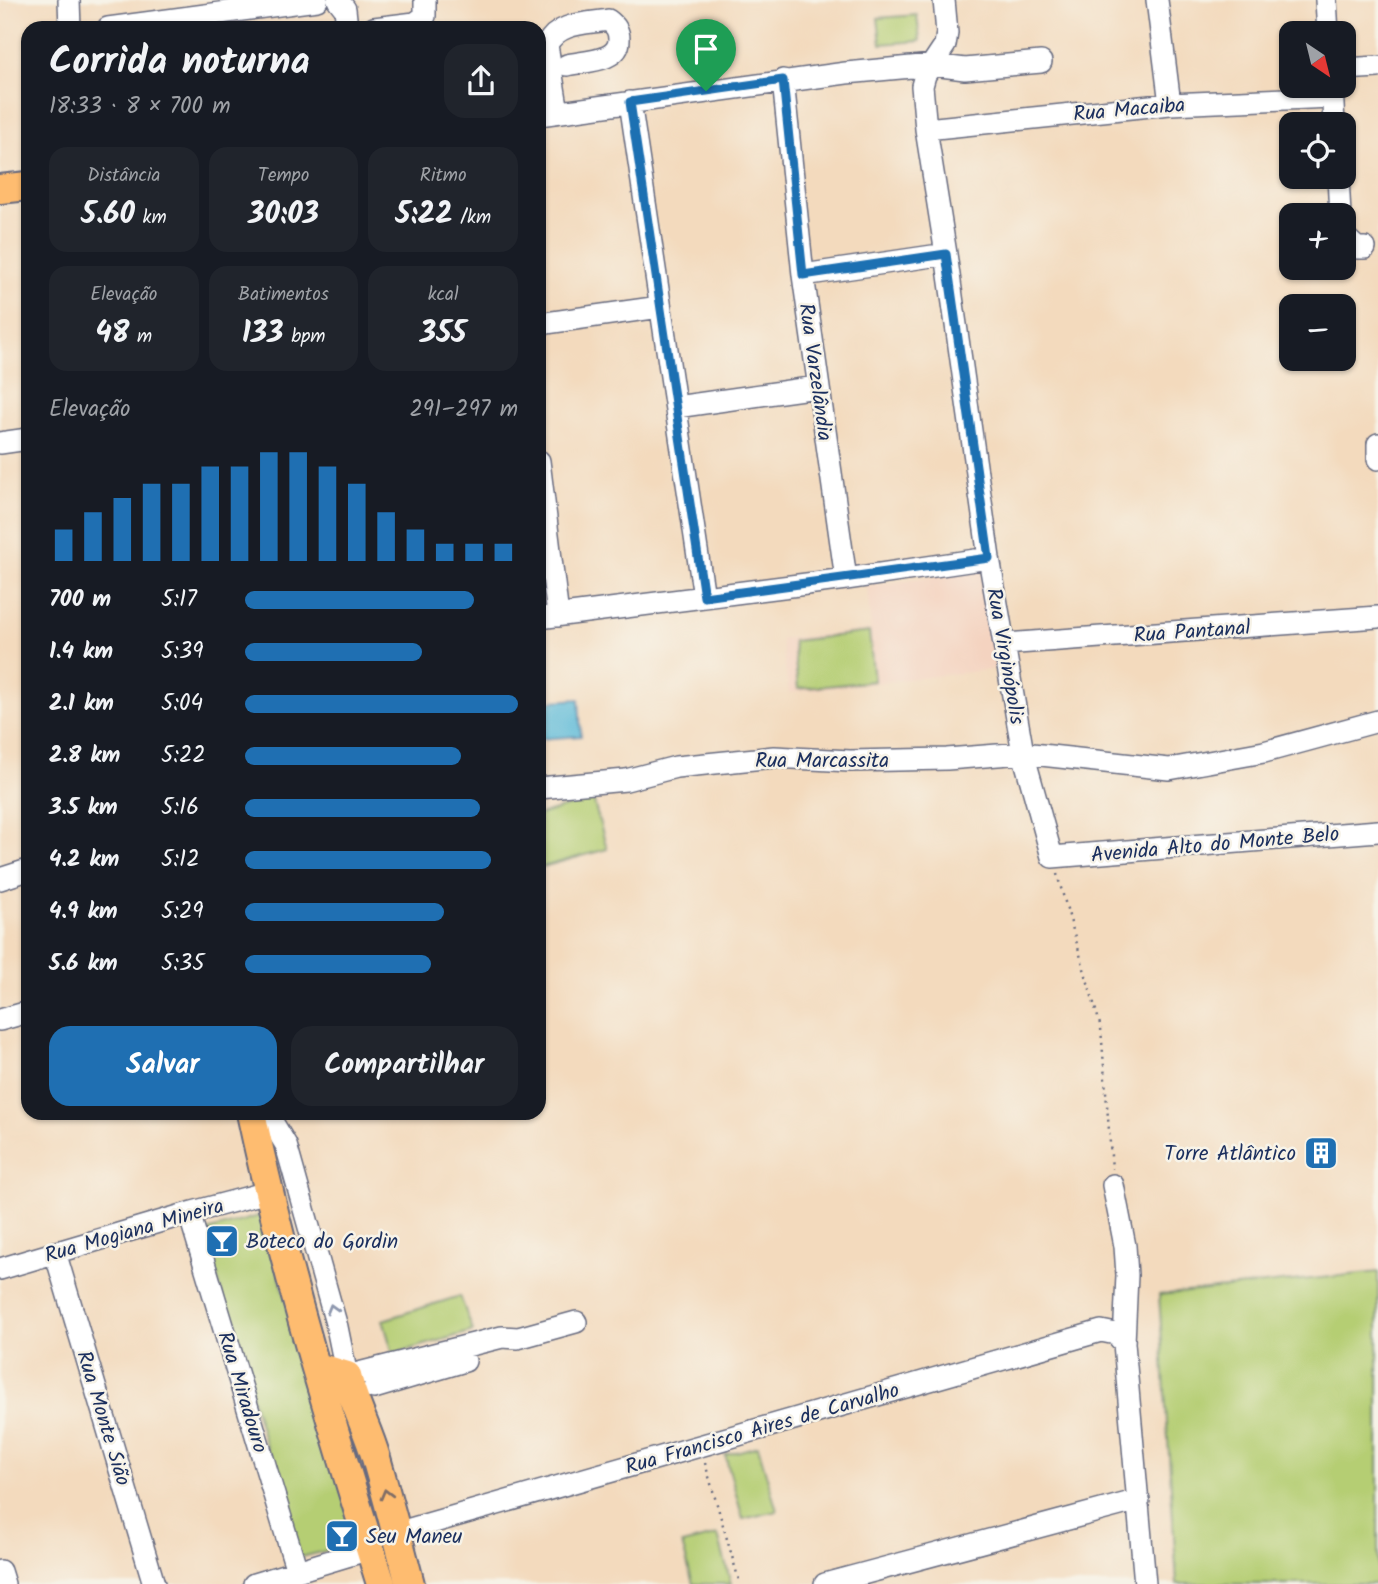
<!DOCTYPE html>
<html lang="pt">
<head>
<meta charset="utf-8">
<style>
	:root { --surface:#171b24; --page:#20242c; --text:#f1f3f6; --muted:#9ea1a6; --accent:#1f6fb2 }
	body { margin:0; font-family:Kalam,sans-serif; background:var(--page); color:var(--text); height:100vh; display:flex; flex-direction:column; font-size:26px; white-space:nowrap }
	* { box-sizing:border-box; margin:0 }
	p { font-size:23px; color:var(--muted) }
	.icon { flex:none; width:38px; height:38px; fill:none; stroke:currentColor; stroke-width:2; stroke-linecap:round; stroke-linejoin:round }
	.map { position:relative; flex:1; overflow:hidden }
	.drawer { position:absolute; left:21px; top:21px; width:525px; height:1099px; display:flex; flex-direction:column; background:var(--surface); border-radius:21px; box-shadow:0 2px 5px #0004 }
	.drawer>* { flex:none }
	.needle { width:46px; rotate:145deg }
	.controls { position:absolute; left:1279px; top:21px; display:grid; gap:14px }
	.controls a { display:grid; place-items:center; width:77px; height:77px; border-radius:14px; background:var(--surface); box-shadow:0 2px 5px #0004; font-size:35px }
	.pin { position:absolute; display:grid; place-items:center; width:60px; height:60px; color:#fff; margin:-72px -30px; border-radius:50% 50% 50% 0; rotate:-45deg; box-shadow:0 0 7px #0007 }
	.pin .icon { rotate:45deg }
	.round { display:grid; place-items:center; flex:none; width:74px; height:74px; border-radius:21px; background:var(--page) }
	.summary { display:flex; align-items:center; justify-content:space-between; height:119px; padding:0 28px }
	h1 { font-size:38px; font-weight:800; line-height:52px }
	.metrics { display:grid; grid-template-columns:repeat(3,1fr); gap:10px; height:119px; padding:7px 28px }
	.metrics div { display:grid; align-content:center; border-radius:18px; background:var(--page); text-align:center }
	.metrics b { font-size:30px; font-weight:800 }
	.metrics small { font-size:19px; font-weight:400 }
	.metrics p { font-size:19px }
	.chart { height:196px; padding:14px 28px }
	.chart p { display:flex; justify-content:space-between }
	.chart svg { width:100%; height:126px; margin-top:7px; stroke:var(--accent); stroke-width:6 }
	.action { display:flex; gap:14px; margin-top:auto; padding:14px 28px }
	.action a { flex:1; height:80px; border-radius:21px; background:var(--accent); color:#fff; font-size:28px; font-weight:800; line-height:80px; text-align:center }
	.action a+a { background:var(--page); color:var(--text) }
	ul { padding:0 28px; list-style:none; font-size:23px }
	li { display:grid; grid-template-columns:112px 84px 1fr; align-items:center; height:52px }
	li i { height:18px; border-radius:9px; background:var(--accent) }
	.map>svg:first-child { display:block }
</style>
</head>
<body>
<div class="map">
<svg width="1378" height="1584" viewBox="0 0 1378 1584">
	<rect width="100%" height="100%" fill="#f7f3e8"/>
	<filter id="ink" filterUnits="userSpaceOnUse"><feTurbulence type="fractalNoise" baseFrequency=".0143" numOctaves="2"/><feDisplacementMap in="SourceGraphic" scale="14" xChannelSelector="R" yChannelSelector="G"/><feConvolveMatrix kernelMatrix="1 2 1 2 8 2 1 2 1" color-interpolation-filters="sRGB"/></filter>
	<filter id="wash" filterUnits="userSpaceOnUse"><feTurbulence type="fractalNoise" baseFrequency=".00686" numOctaves="4" result="noise"/><feDisplacementMap in="SourceGraphic" scale="28" xChannelSelector="R" yChannelSelector="G"/><feGaussianBlur stdDeviation="1.57" result="paint"/><feColorMatrix in="noise" values="0 0 0 0 0 0 0 0 0 0 0 0 0 0 0 0 0 1.4 0 .05"/><feComposite in="paint" operator="in"/></filter>
	<g filter="url(#wash)">
		<rect width="100%" height="100%" fill="#f3dabd"/>
		<path fill="#f4d3c0" d="M 981,571 L 995,669 L 789,693 L 781,639 L 871,630 L 867,586 Z"/>
		<path fill="#b5ce73" stroke="#687e68" stroke-width="2" d="M 917,15 L 920,41 L 881,44 L 878,18 Z
			M 869,632 L 874,681 L 798,689 L 793,641 Z
			M 593,799 L 607,849 L 539,868 L 539,815 Z
			M 262,1215 L 353,1531 L 337,1548 L 298,1558 L 204,1232 Z
			M 1378,1272 L 1378,1584 L 1177,1584 L 1159,1295 Z
			M 460,1296 L 473,1331 L 393,1354 L 383,1320 Z
			M 758,1446 L 777,1511 L 743,1519 L 725,1455 Z
			M 718,1535 L 731,1584 L 693,1584 L 682,1544 Z"/>
		<path fill="#5ab9d8" stroke="#3a749b" stroke-width="2" d="M 579,699 L 581,736 L 539,739 L 539,702 Z"/>
	</g>
	<g filter="url(#ink)">
		<g fill="none" stroke-linecap="round" stroke-linejoin="round">
			<g stroke="#676b7f" stroke-width="24">
				<path id="minor" d="M 69,0 L 70,28
					M 338,0 L 345,9 L 347,28
					M 944,0 L 947,33 L 945,45 L 925,75 L 922,86 L 926,129 L 946,254 L 989,558 L 1023,753 L 1052,857 L 1378,831
					M 1157,0 L 1170,104
					M 1326,0 L 1328,33
					M 108,28 L 317,0
					M 374,28 L 415,23 L 425,16 L 425,0
					M 1344,69 L 1378,67
					M 783,80 L 803,275 L 846,579
					M 1332,86 L 1334,124
					M 630,102 L 704,597
					M 558,112 L 547,45 C 558,22 586,24 608,20 C 615,25 619,30 619,39 C 620,62 584,61 567,65
					M 539,115 L 846,73 L 933,65 L 965,69 L 1041,62
					M 926,129 L 1170,104 L 1332,97
					M 1338,177 L 1340,215
					M 1344,236 L 1357,248 L 1365,248
					M 803,275 L 946,254
					M 539,324 L 660,307
					M 676,407 L 817,387
					M 0,443 L 28,439
					M 1378,444 L 1378,459
					M 539,461 L 558,616
					M 539,618 L 846,579 L 989,558
					M 1005,644 L 1378,617
					M 539,788 L 626,780 L 676,767 L 774,757 L 850,761 L 947,759 L 1023,753 L 1169,769 L 1264,752 L 1378,721
					M 0,879 L 28,870
					M 0,1020 L 28,1012
					M 259,1113 L 271,1120 L 286,1145 L 337,1327 L 347,1376 L 502,1337 L 518,1338 L 576,1322
					M 1113,1185 L 1125,1246 L 1127,1275 L 1124,1343 L 1145,1584
					M 189,1213 L 297,1571
					M 55,1252 L 154,1584
					M 0,1269 L 189,1213 L 268,1192
					M 374,1388 L 465,1361
					M 396,1533 L 1101,1331 L 1116,1334 L 1124,1343
					M 0,1571 L 4,1584
					M 254,1584 L 370,1549
					M 825,1584 L 1139,1500"/>
			</g>
			<g stroke="#676b7f" stroke-width="32">
				<path id="major" d="M 0,189 L 28,186
					M 251,1113 C 285,1272 333,1429 381,1584
					M 317,1367 L 347,1376 C 354,1405 368,1430 376,1458 C 388,1500 399,1542 410,1584"/>
			</g>
			<path stroke="#676b7f" stroke-width="2.5" stroke-dasharray="2 5" stroke-linecap="butt" d="M 1057,874 L 1101,1028 L 1112,1169
				M 705,1463 L 740,1584"/>
			<use href="#minor" stroke="#fff" stroke-width="21"/>
			<use href="#major" stroke="#febc70" stroke-width="28"/>
		</g>
		<defs><path id="oneway-chevron" d="M-2-3.5L2.5 0L-2 3.5" fill="none" stroke-width="1.6" stroke-linecap="round" stroke-linejoin="round" transform="scale(1.75)"/></defs>
		<use stroke="#8d97ae" href="#oneway-chevron" transform="translate(332 1309) rotate(-106)"/>
		<use stroke="#816e66" href="#oneway-chevron" transform="translate(386 1494) rotate(-105)"/>
	</g>
	<g fill="none" stroke-linecap="round" stroke-linejoin="round" filter="url(#ink)">
		<g stroke="#fff" stroke-width="14">
			<path id="route" d="M 783,80 L 803,275 L 946,254 L 989,558 L 704,597 L 630,102 Z"/>
		</g>
		<use href="#route" stroke="#1f6fb2" stroke-width="9"/>
	</g>
	<defs>
		<g id="building-square" transform="scale(1.75)"><rect x="-9" y="-9" width="18" height="18" rx="4" fill="#1f6fb2" stroke="#f7f3e8"/><path d="M-4-6H4V6H1V3H-1V6H-4ZM-2.5-4.3h1.7v1.8h-1.7ZM.8-4.3h1.7v1.8H.8ZM-2.5-1h1.7V.8h-1.7ZM.8-1h1.7V.8H.8Z" fill="#fff"/></g>
		<g id="bar-square" transform="scale(1.75)"><rect x="-9" y="-9" width="18" height="18" rx="4" fill="#1f6fb2" stroke="#f7f3e8"/><path d="M-6-5H6L.8 .8V4.5H3.5V6h-7V4.5H-.8V.8Z" fill="#fff"/></g>
	</defs>
	<g fill-rule="evenodd">
		<use href="#building-square" x="1321" y="1153"/>
		<use href="#bar-square" x="222" y="1241"/>
		<use href="#bar-square" x="342" y="1536"/>
	</g>
	<g text-anchor="middle" stroke-width="5" stroke-linejoin="round" paint-order="stroke">
		<g font-size="21" fill="#1b2f5e" stroke="#f7f3e8">
			<text transform="translate(1129 109) rotate(-5)" y="7">Rua Macaiba</text>
			<text transform="translate(816 372) rotate(82)" y="7">Rua Varzelândia</text>
			<text transform="translate(1192 631) rotate(-4)" y="7">Rua Pantanal</text>
			<text transform="translate(1006 656) rotate(80)" y="7">Rua Virginópolis</text>
			<text x="822" y="767">Rua Marcassita</text>
			<text transform="translate(1215 844) rotate(-5)" y="7">Avenida Alto do Monte Belo</text>
			<text transform="translate(134 1230) rotate(-16)" y="7">Rua Mogiana Mineira</text>
			<text transform="translate(243 1392) rotate(73)" y="7">Rua Miradouro</text>
			<text transform="translate(104 1418) rotate(73)" y="7">Rua Monte Sião</text>
			<text transform="translate(762 1428) rotate(-16)" y="7">Rua Francisco Aires de Carvalho</text>
		</g>
		<g font-size="21" fill="#1b2f5e" stroke="#f7f3e8" text-anchor="start">
			<text x="1296" y="1160" text-anchor="end">Torre Atlântico</text>
			<text x="246" y="1248">Boteco do Gordin</text>
			<text x="366" y="1543">Seu Maneu</text>
		</g>
	</g>
</svg>
<div class="controls">
<a><svg class="needle" viewBox="-14 -14 28 28"><path d="M0-13l5 13h-10z" fill="#e53935"/><path d="M0 13l5-13h-10z" fill="#9ea1a6"/></svg></a>
<a><svg class="icon" aria-label="locate" viewBox="0 0 24 24"><circle cx="12" cy="12" r="6"/><path d="M12 2v4M12 18v4M2 12h4M18 12h4"/></svg></a>
<a>+</a>
<a>−</a>
</div>
<div class="pin" style="left:706px;top:91px;background:#1e9e55"><svg class="icon" aria-label="arrive" viewBox="0 0 24 24"><path d="M6 21V4h12l-3 4 3 4H6"/></svg></div>
<section class="drawer">
<div class="summary"><div><h1>Corrida noturna</h1><p>18:33 · 8 × 700 m</p></div><a class="round"><svg class="icon" aria-label="share" viewBox="0 0 24 24"><path d="M12 15V3M7 8l5-5 5 5M5 13v7h14v-7"/></svg></a></div>
<div class="metrics">
<div><p>Distância</p><b>5.60<small> km</small></b></div>
<div><p>Tempo</p><b>30:03</b></div>
<div><p>Ritmo</p><b>5:22<small> /km</small></b></div>
</div>
<div class="metrics">
<div><p>Elevação</p><b>48<small> m</small></b></div>
<div><p>Batimentos</p><b>133<small> bpm</small></b></div>
<div><p>kcal</p><b>355</b></div>
</div>
<div class="chart"><p><span>Elevação</span>291–297 m</p>
<svg viewBox="0 0 160 44" preserveAspectRatio="none"><path d="M5 44V33M15 44V27M25 44V22M35 44V17M45 44V17M55 44V11M65 44V11M75 44V6M85 44V6M95 44V11M105 44V17M115 44V27M125 44V33M135 44V38M145 44V38M155 44V38"/></svg>
</div>
<ul>
<li><b>700 m</b>5:17<i style="width:84%"></i></li>
<li><b>1.4 km</b>5:39<i style="width:65%"></i></li>
<li><b>2.1 km</b>5:04<i style="width:100%"></i></li>
<li><b>2.8 km</b>5:22<i style="width:79%"></i></li>
<li><b>3.5 km</b>5:16<i style="width:86%"></i></li>
<li><b>4.2 km</b>5:12<i style="width:90%"></i></li>
<li><b>4.9 km</b>5:29<i style="width:73%"></i></li>
<li><b>5.6 km</b>5:35<i style="width:68%"></i></li>
</ul>
<div class="action"><a>Salvar</a><a>Compartilhar</a></div>
</section>
</div>
</body>
</html>
